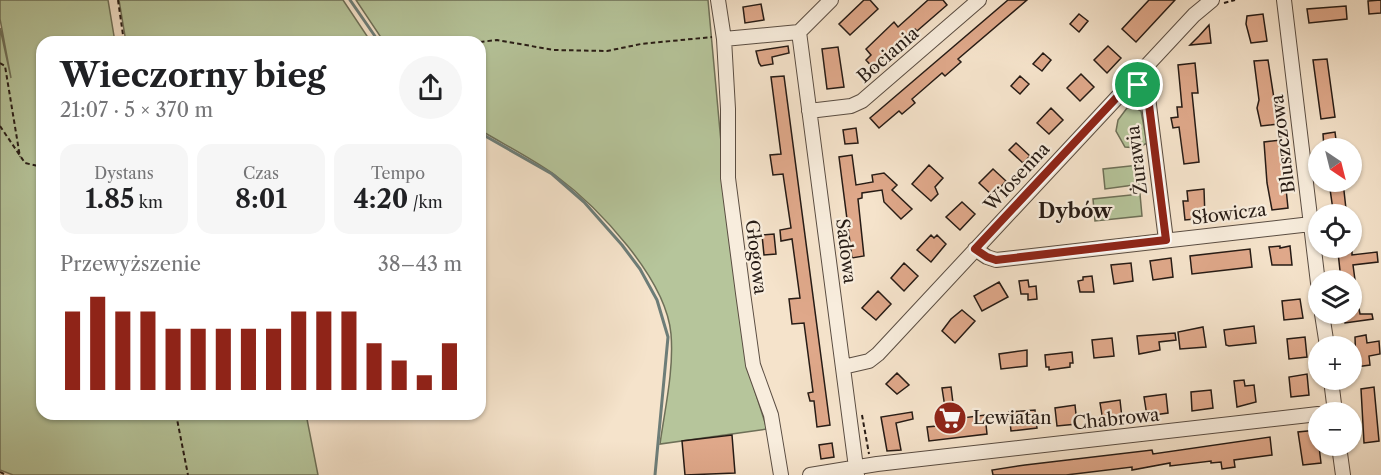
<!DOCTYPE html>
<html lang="pl">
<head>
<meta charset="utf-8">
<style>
	:root { --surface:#fff; --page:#f6f6f6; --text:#202124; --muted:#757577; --accent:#8f2418 }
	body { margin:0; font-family:"Libre Caslon Text",serif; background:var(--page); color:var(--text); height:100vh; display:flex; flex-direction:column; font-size:22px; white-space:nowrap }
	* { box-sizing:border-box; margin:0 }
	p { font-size:20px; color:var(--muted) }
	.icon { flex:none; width:33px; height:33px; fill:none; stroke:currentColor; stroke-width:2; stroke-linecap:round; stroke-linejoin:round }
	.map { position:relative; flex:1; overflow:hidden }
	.drawer { position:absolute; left:36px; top:36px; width:450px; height:384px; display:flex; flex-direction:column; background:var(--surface); border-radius:18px; box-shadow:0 2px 4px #0004 }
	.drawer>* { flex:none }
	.needle { width:39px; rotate:145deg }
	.fabs { position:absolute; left:1308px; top:138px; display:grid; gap:12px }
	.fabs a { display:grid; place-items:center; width:54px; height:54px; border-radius:50%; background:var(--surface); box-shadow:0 2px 4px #0004; font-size:30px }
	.pin { position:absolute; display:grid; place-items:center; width:51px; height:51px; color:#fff; margin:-26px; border:3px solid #fff; border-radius:50%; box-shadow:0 2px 6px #0007 }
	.round { display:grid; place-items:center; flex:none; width:63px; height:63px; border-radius:32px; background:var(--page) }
	.summary { display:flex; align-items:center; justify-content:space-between; height:102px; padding:0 24px }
	h1 { font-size:33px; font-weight:800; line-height:45px }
	.stats { display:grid; grid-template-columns:repeat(3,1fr); gap:9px; height:102px; padding:6px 24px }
	.stats div { display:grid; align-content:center; border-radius:15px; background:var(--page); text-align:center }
	.stats b { font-size:26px; font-weight:800 }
	.stats small { font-size:16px; font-weight:400 }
	.stats p { font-size:16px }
	.chart { height:168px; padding:12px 24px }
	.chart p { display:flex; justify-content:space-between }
	.chart svg { width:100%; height:108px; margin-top:6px; stroke:var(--accent); stroke-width:6 }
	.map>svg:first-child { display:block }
</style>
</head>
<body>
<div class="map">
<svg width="1381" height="475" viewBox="0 0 1381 475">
	<rect width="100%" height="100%" fill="#f5e3cb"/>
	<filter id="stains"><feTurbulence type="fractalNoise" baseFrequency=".00333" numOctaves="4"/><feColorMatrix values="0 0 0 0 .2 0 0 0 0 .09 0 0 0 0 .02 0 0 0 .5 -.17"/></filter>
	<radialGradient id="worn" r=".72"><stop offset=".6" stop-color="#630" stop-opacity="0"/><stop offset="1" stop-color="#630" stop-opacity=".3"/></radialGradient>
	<path fill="#b6c59b" stroke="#6e7058" stroke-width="1.5" d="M 0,0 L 108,0 L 115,42 L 42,42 L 42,414 L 306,414 L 318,475 L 13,475 L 0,470 L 0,28 L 11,78 L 0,19 Z
		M 119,0 L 343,0 L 371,42 L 126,42 Z
		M 356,0 L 708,0 L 725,186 L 754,388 L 767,429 L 660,444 C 665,408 674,370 671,334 C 666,278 598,207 555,175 C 531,158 505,145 480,130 L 480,42 L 384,42 Z
		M 1127,108 L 1135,108 L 1141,111 L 1147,143 L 1138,148 L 1125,147 L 1116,131 L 1118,120 Z
		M 1139,165 L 1141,184 L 1105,189 L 1103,169 Z
		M 1140,194 L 1142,216 L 1095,221 L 1093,199 Z"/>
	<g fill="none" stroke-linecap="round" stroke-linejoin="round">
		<path stroke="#6d7d78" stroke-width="3" d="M 350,0 L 379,42
			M 480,133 L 552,174 L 584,202 L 622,245 L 640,269 L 657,300 L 668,337 L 655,475"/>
	</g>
	<path fill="#dfa88a" stroke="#261b15" stroke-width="1.5" d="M 864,0 L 870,0 L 878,9 L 850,35 L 839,24 Z
		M 928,0 L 943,0 L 947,5 L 917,31 L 915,29 L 874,69 L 866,60 L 871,55 L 866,49 L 894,22 L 898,27 Z
		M 1008,0 L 1027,0 L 958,59 L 961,62 L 945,76 L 942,73 L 912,99 L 915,103 L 902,114 L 899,111 L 879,128 L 870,118 Z
		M 1149,0 L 1175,0 L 1136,42 L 1122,29 Z
		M 1381,0 L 1381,13 L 1369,14 L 1368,1 Z
		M 761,4 L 764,20 L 745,23 L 743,7 Z
		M 1346,6 L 1347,19 L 1309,23 L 1307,9 Z
		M 1079,14 L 1088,21 L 1079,32 L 1070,24 Z
		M 1263,14 L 1267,41 L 1251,43 L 1246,24 L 1247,16 Z
		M 1209,25 L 1211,43 L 1190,45 L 1199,36 Z
		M 788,46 L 789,53 L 772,57 L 773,64 L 761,66 L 759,63 L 756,51 Z
		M 1108,46 L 1121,58 L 1107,73 L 1094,60 Z
		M 838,47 L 844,87 L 827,89 L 822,49 Z
		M 1043,53 L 1051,60 L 1042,71 L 1033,64 Z
		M 1327,59 L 1335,117 L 1321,119 L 1313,60 Z
		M 1268,60 L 1278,124 L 1261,126 L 1257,108 L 1259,100 L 1254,61 Z
		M 1195,63 L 1198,93 L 1192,93 L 1199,162 L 1184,164 L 1179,127 L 1173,128 L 1171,118 L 1178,117 L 1177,107 L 1182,107 L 1178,65 Z
		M 1081,74 L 1094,87 L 1080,101 L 1067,88 Z
		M 784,76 L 830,425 L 817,427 L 814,401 L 810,401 L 808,393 L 813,392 L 804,323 L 792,324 L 789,299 L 800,298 L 792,239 L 781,241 L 780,230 L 791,228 L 783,174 L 773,175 L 770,155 L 781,154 L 771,77 Z
		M 1020,76 L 1029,84 L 1020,94 L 1011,86 Z
		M 1051,108 L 1063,120 L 1049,134 L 1037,123 Z
		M 856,128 L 858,143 L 845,144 L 843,130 Z
		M 1335,132 L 1337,148 L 1324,148 L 1323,134 Z
		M 1281,140 L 1288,208 L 1272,210 L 1267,183 L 1264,142 Z
		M 1016,143 L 1030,156 L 1023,163 L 1009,150 Z
		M 852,155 L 856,185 L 873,182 L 872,175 L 884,173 L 897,185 L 892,190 L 912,209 L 901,219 L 884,202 L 882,190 L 862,193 L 862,198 L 858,199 L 864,256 L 852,258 L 839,157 Z
		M 929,165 L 943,178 L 935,187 L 938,194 L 931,201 L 912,184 Z
		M 993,169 L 1006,181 L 993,196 L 979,183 Z
		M 1329,182 L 1343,182 L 1346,209 L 1333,210 Z
		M 1204,189 L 1205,218 L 1185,220 L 1183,201 L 1188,201 L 1187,191 Z
		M 962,202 L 975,214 L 960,230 L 946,217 Z
		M 774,234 L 776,254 L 764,255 L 762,235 Z
		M 931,235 L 934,238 L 937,235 L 946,244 L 931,262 L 917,250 Z
		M 1280,246 L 1280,248 L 1290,246 L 1292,265 L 1272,265 L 1269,247 Z
		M 1250,249 L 1252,267 L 1192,274 L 1190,256 Z
		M 1352,250 L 1352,255 L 1377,252 L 1378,262 L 1353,265 L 1355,280 L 1341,280 L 1338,252 Z
		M 1171,258 L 1173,277 L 1153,280 L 1150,261 Z
		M 904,263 L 918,276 L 904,291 L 891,278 Z
		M 1131,263 L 1133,281 L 1114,284 L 1111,265 Z
		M 1092,276 L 1094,292 L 1080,292 L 1078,281 L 1083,280 L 1083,277 Z
		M 1028,280 L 1029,287 L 1036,286 L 1037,299 L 1028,300 L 1028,294 L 1021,294 L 1019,281 Z
		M 999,282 L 1008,297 L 982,311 L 974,296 Z
		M 878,291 L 891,304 L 876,320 L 862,308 Z
		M 1300,299 L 1303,318 L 1284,320 L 1282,301 Z
		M 1359,309 L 1360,314 L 1372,314 L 1373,319 L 1345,323 L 1344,314 L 1352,314 L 1352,310 Z
		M 962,310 L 975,321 L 955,343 L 942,331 L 951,319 Z
		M 1254,326 L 1256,343 L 1229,346 L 1226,345 L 1224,330 Z
		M 1203,327 L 1206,347 L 1180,349 L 1178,332 Z
		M 1175,333 L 1176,340 L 1159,342 L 1160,350 L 1139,354 L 1137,336 Z
		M 1366,335 L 1367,343 L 1379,341 L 1380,354 L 1369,356 L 1370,365 L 1356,367 L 1355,337 Z
		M 1305,337 L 1307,357 L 1289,359 L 1287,339 Z
		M 1112,338 L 1114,356 L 1094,358 L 1092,340 Z
		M 1027,350 L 1027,366 L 1001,369 L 999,354 Z
		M 1072,352 L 1073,363 L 1070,363 L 1070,367 L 1049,370 L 1049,367 L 1046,367 L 1045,355 Z
		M 897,373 L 909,385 L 897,394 L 886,384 Z
		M 1307,374 L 1309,395 L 1291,397 L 1289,377 Z
		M 1244,380 L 1245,386 L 1254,385 L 1256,402 L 1237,407 L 1234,381 Z
		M 951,387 L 955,419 L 985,415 L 987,434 L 929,441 L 927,427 L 937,426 L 936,415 L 946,414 L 942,388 Z
		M 1374,387 L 1379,441 L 1364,443 L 1361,389 Z
		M 1211,390 L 1213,408 L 1192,411 L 1191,392 Z
		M 1166,394 L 1168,413 L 1147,416 L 1144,397 Z
		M 1120,400 L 1122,418 L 1103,421 L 1100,403 Z
		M 1075,405 L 1077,424 L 1057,426 L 1055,408 Z
		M 1035,410 L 1037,428 L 1011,431 L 1009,412 Z
		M 912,412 L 913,419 L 896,423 L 901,450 L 887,451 L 881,417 Z
		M 1317,430 L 1321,463 L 1303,465 L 1298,432 Z
		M 732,435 L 735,473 L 685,475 L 682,441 Z
		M 1270,437 L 1272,455 L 1234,460 L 1235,467 L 1222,469 L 1221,462 L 1211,463 L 1211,461 L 1170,466 L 1170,463 L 1132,470 L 1132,467 L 1066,475 L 993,475 L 992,470 L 1025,465 L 1152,450 L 1153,454 Z
		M 832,443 L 834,457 L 821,459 L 819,445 Z"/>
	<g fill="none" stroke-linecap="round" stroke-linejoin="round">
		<g stroke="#5a4d42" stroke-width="16">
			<path id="minor" d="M 718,0 L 724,39 L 799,32
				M 1284,0 L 1318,283
				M 799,32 L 857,475
				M 799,32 L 831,0
				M 724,39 L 728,109 L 728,178 L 743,293 L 753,365 L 771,415 L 781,475
				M 1133,80 L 1148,97 L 1166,240
				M 809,111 L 851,106 L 862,101 L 979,0
				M 975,249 L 987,257 L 996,260 L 1311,224
				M 1322,314 L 1327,346
				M 843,367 L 869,361 L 878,354 L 1194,15 L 1212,0
				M 1331,380 L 1335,412
				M 1339,446 L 1343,475
				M 810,475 L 877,464 L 1318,414"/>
		</g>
		<path stroke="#261b15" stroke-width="2" stroke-dasharray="4.5 3" stroke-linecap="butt" d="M 118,0 L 124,42
			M 1224,3 L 1235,0
			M 480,42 L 497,40 L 554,50 L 607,51 L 641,44 L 712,37
			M 0,63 L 5,66 L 20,157
			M 0,126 L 25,163 L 42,167
			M 176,414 L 188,475
			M 862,415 L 869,454
			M 0,472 L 6,475"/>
		<use href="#minor" stroke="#f8eddd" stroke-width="14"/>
	</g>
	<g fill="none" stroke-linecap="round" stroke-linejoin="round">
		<g stroke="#fff" stroke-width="12">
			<path id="route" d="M 1133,80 L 1148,97 L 1166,240 L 996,260 L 987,257 L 975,249 Z"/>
		</g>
		<use href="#route" stroke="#8f2418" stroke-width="8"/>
	</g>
	<defs>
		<g id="supermarket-disc" transform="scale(1.725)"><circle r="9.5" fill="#8f2418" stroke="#f8eddd"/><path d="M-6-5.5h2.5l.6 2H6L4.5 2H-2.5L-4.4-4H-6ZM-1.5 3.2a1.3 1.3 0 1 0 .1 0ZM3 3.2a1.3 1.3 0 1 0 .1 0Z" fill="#fff"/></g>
	</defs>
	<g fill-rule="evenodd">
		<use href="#supermarket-disc" x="950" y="418"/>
	</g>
	<g text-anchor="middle" stroke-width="4.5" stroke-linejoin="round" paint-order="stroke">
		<g font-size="18" fill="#261b15" stroke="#f8eddd">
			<text transform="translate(888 55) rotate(-41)" y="6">Bociania</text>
			<text transform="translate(1283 144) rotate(-97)" y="6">Bluszczowa</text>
			<text transform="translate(1137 160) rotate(-97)" y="6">Żurawia</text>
			<text transform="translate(1017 177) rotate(-47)" y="6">Wiosenna</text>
			<text transform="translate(1229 214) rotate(-7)" y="6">Słowicza</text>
			<text transform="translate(846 251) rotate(83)" y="6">Sadowa</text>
			<text transform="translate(756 257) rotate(83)" y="6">Głogowa</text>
			<text transform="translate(1116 419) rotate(-6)" y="6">Chabrowa</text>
		</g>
		<g font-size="18" fill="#261b15" stroke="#f8eddd" text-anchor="start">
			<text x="973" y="424">Lewiatan</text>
		</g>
		<g font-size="20" font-weight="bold" fill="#261b15" stroke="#f8eddd">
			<text x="1075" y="218">Dybów</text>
		</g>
	</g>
	<rect width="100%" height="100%" filter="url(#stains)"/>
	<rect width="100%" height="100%" fill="url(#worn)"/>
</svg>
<div class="fabs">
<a><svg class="needle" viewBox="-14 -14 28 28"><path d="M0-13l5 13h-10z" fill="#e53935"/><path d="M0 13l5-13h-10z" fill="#757577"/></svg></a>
<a><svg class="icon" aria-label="locate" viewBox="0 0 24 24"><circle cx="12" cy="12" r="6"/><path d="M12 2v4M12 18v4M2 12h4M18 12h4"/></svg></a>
<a><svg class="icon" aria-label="layers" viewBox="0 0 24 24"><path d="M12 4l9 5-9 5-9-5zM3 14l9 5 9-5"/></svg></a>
<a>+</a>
<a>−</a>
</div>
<div class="pin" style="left:1138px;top:85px;background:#1e9e55"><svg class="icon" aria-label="arrive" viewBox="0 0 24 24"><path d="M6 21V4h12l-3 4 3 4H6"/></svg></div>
<section class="drawer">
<div class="summary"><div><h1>Wieczorny bieg</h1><p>21:07 · 5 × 370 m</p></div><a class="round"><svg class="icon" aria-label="share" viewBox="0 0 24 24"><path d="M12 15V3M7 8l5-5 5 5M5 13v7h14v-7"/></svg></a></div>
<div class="stats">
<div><p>Dystans</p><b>1.85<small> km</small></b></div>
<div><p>Czas</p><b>8:01</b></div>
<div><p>Tempo</p><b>4:20<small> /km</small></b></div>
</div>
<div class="chart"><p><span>Przewyższenie</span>38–43 m</p>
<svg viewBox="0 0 160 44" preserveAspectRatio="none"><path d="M5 44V12M15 44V6M25 44V12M35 44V12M45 44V19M55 44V19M65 44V19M75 44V19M85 44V19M95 44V12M105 44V12M115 44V12M125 44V25M135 44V32M145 44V38M155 44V25"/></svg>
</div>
</section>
</div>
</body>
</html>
